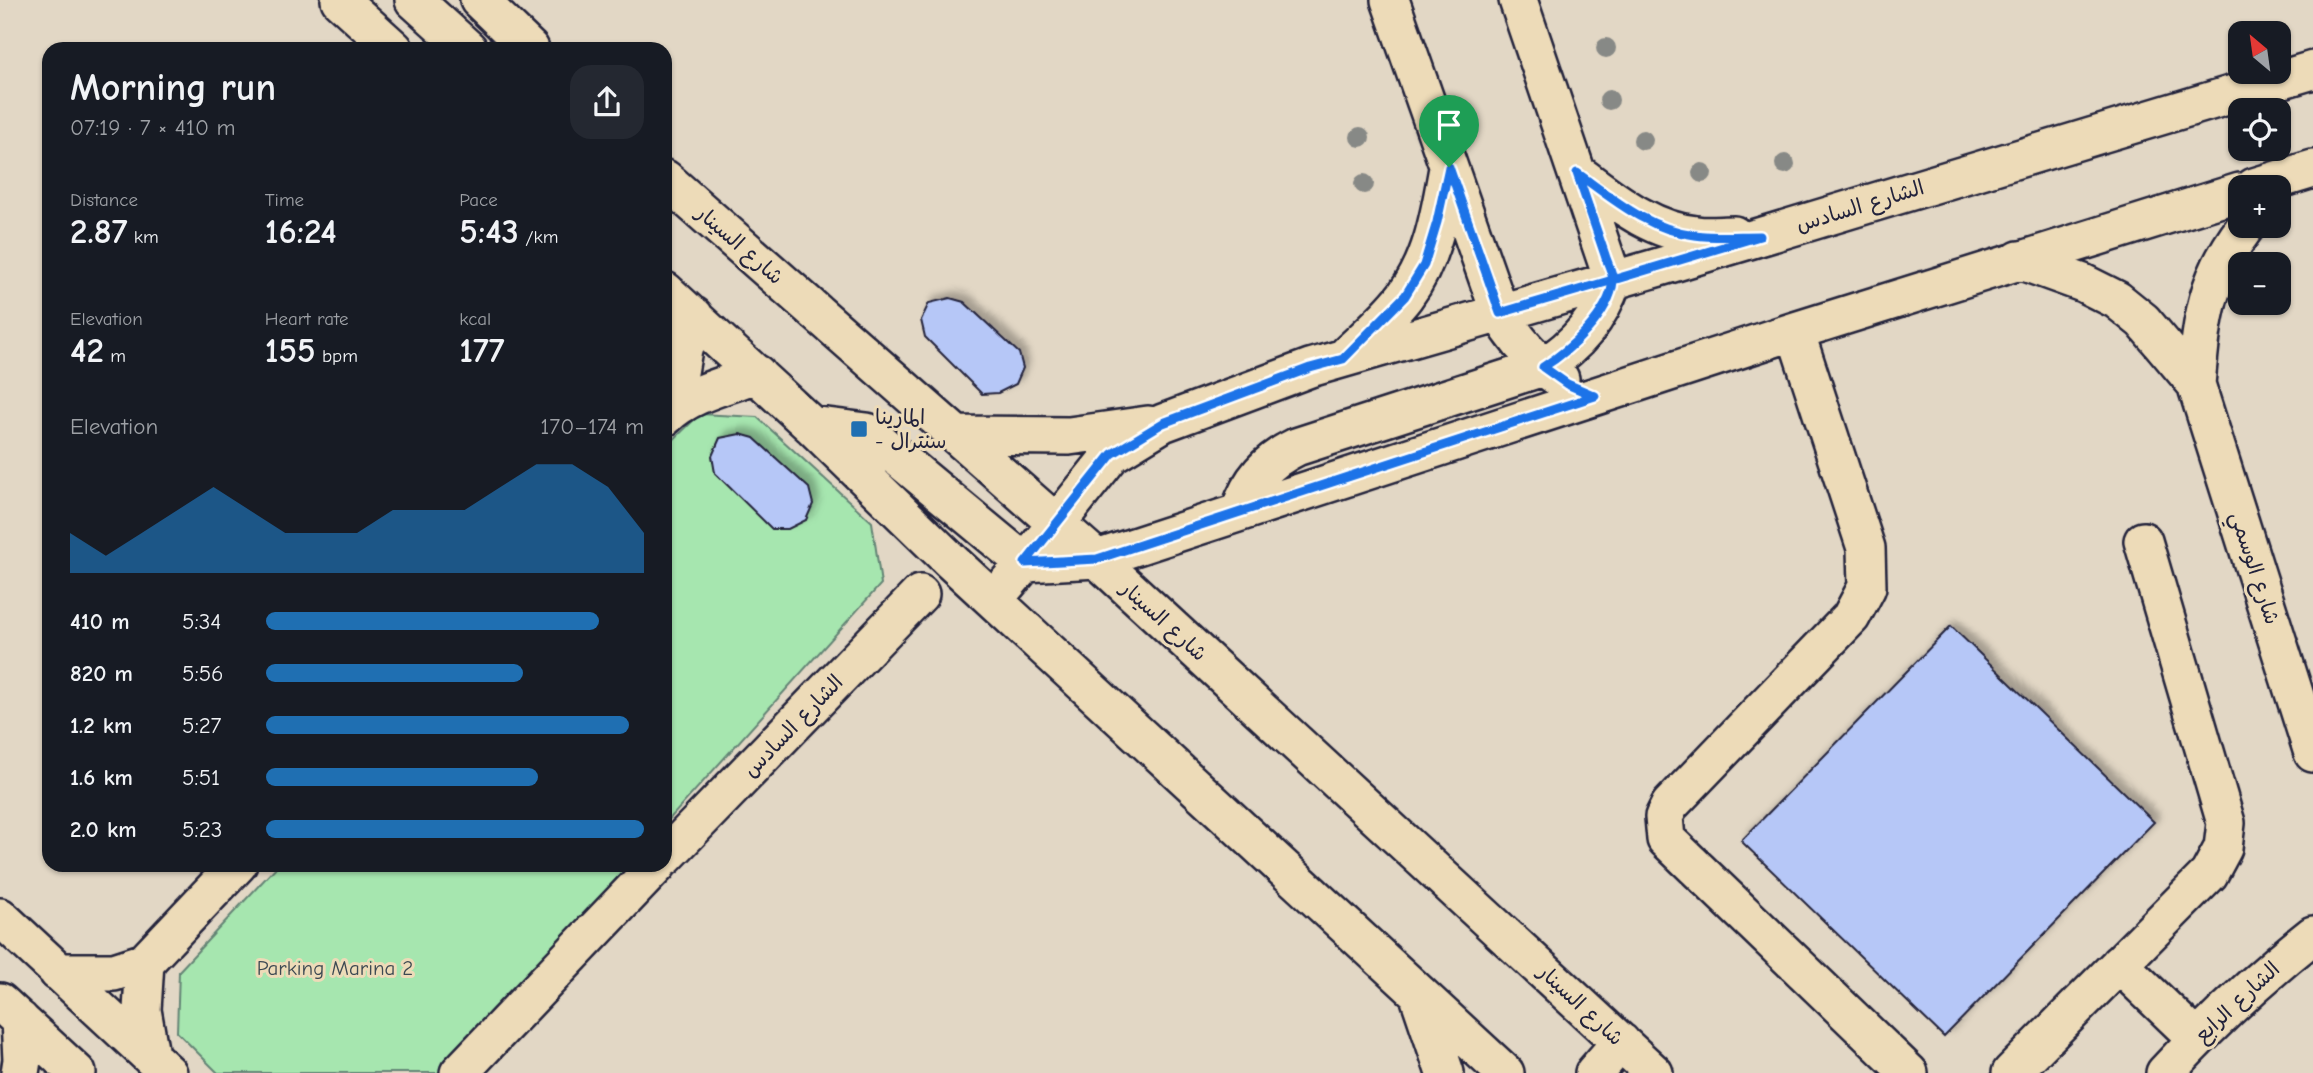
<!DOCTYPE html>
<html lang="en">
<head>
<meta charset="utf-8">
<style>
	:root { --surface:#171b24; --page:#242831; --text:#f1f3f6; --muted:#9ea1a6; --accent:#1f6fb2 }
	body { margin:0; font-family:"Comic Neue","Playpen Sans Arabic",sans-serif; background:var(--page); color:var(--text); height:100vh; display:flex; flex-direction:column; font-size:26px; white-space:nowrap }
	* { box-sizing:border-box; margin:0 }
	p { font-size:23px; color:var(--muted) }
	.icon { flex:none; width:38px; height:38px; fill:none; stroke:currentColor; stroke-width:2; stroke-linecap:round; stroke-linejoin:round }
	.map { position:relative; flex:1; overflow:hidden }
	.sheet { position:absolute; left:42px; top:42px; width:630px; height:830px; display:flex; flex-direction:column; background:var(--surface); border-radius:21px; box-shadow:0 2px 5px #0004 }
	.sheet>* { flex:none }
	.needle { width:46px; rotate:331deg }
	.fabs { position:absolute; left:2228px; top:21px; display:grid; gap:14px }
	.fabs a { display:grid; place-items:center; width:63px; height:63px; border-radius:14px; background:var(--surface); box-shadow:0 2px 5px #0004; font-size:35px }
	.pin { position:absolute; display:grid; place-items:center; width:60px; height:60px; color:#fff; margin:-72px -30px; border-radius:50% 50% 50% 0; rotate:-45deg; box-shadow:0 0 7px #0007 }
	.pin .icon { rotate:45deg }
	.round { display:grid; place-items:center; flex:none; width:74px; height:74px; border-radius:21px; background:var(--page) }
	.head { display:flex; align-items:center; justify-content:space-between; height:119px; padding:0 28px }
	h1 { font-size:38px; font-weight:700; line-height:52px }
	.metrics { display:grid; grid-template-columns:repeat(3,1fr); gap:10px; height:119px; padding:7px 28px }
	.metrics div { display:grid; align-content:center }
	.metrics b { font-size:35px; font-weight:700 }
	.metrics small { font-size:19px; font-weight:400 }
	.metrics p { font-size:19px }
	.chart { height:196px; padding:14px 28px }
	.chart p { display:flex; justify-content:space-between }
	.chart svg { width:100%; height:126px; margin-top:7px; fill:var(--accent); opacity:.7 }
	ul { padding:0 28px; list-style:none; font-size:23px }
	li { display:grid; grid-template-columns:112px 84px 1fr; align-items:center; height:52px }
	li i { height:18px; border-radius:9px; background:var(--accent) }
	.map>svg:first-child { display:block }
</style>
</head>
<body>
<div class="map">
<svg width="2313" height="1073" viewBox="0 0 2313 1073">
	<defs>
		<filter id="shadow"><feDropShadow dx="6" dy="-6" stdDeviation="3.5" flood-color="#0004"/></filter>
	</defs>
	<rect width="100%" height="100%" fill="#e2d7c5"/>
	<filter id="ink" filterUnits="userSpaceOnUse"><feTurbulence type="fractalNoise" baseFrequency=".0143" numOctaves="2"/><feDisplacementMap in="SourceGraphic" scale="14" xChannelSelector="R" yChannelSelector="G"/><feConvolveMatrix kernelMatrix="1 2 1 2 8 2 1 2 1" color-interpolation-filters="sRGB"/></filter>
	<g filter="url(#ink)">
		<path fill="#a6e6af" stroke="#648475" stroke-width="2" d="M 700,414 L 757,417 L 872,522 L 881,584 L 665,824 L 665,448 Z
			M 278,865 L 629,865 L 442,1073 L 218,1073 L 177,1032 L 179,971 Z"/>
		<path fill="#b6c7f7" stroke="#22223b" stroke-width="2" filter="url(#shadow)" d="M 950,298 L 964,302 L 1019,353 L 1023,368 L 1016,384 L 998,393 L 982,394 L 925,337 L 921,320 L 929,303 Z
			M 740,434 L 754,438 L 809,488 L 813,504 L 806,520 L 788,529 L 772,529 L 715,473 L 712,456 L 720,438 Z
			M 1951,626 L 2154,822 L 1944,1037 L 1741,841 Z"/>
		<g fill="none" stroke-linecap="round" stroke-linejoin="round">
			<g stroke="#22223b" stroke-width="42">
				<path id="minor" d="M 340,0 L 394,49
					M 414,0 L 468,49
					M 479,0 L 530,49
					M 1390,0 L 1500,313 C 1516,341 1534,361 1560,379
					M 1518,0 L 1613,280
					M 1577,173 C 1613,199 1650,231 1696,235 C 1708,237 1722,235 1734,235
					M 665,179 L 1097,559 L 1654,1073
					M 2254,187 L 2313,169
					M 2019,260 L 2083,283 L 2117,300 L 2143,321 L 2196,384 L 2313,753
					M 665,291 L 811,425 L 952,562 L 1505,1073
					M 1795,331 L 1866,548 L 1867,587 L 1851,617 L 1670,805 L 1664,817 L 1666,839 L 1909,1073
					M 1348,354 C 1367,336 1389,317 1405,296 C 1433,259 1440,212 1448,168
					M 2196,384 C 2202,320 2205,279 2246,226
					M 673,408 L 683,349 L 694,316
					M 665,417 C 687,394 727,385 757,374
					M 811,425 L 867,432 L 1025,563 L 1097,559 L 1795,331 L 2240,192
					M 957,435 L 1069,436 L 1148,425
					M 1240,511 C 1250,480 1267,461 1296,447 L 1543,367 C 1578,345 1599,319 1613,280
					M 994,599 L 1025,563 L 1112,454 L 1163,423 L 1310,368 L 1656,268 L 2313,70
					M 665,857 L 920,594
					M 0,917 L 168,1073
					M 145,962 L 142,1010 L 150,1055
					M 2119,964 L 2197,1039
					M 58,972 L 114,972 L 145,962 L 238,864
					M 1420,999 L 1445,1073
					M 0,1002 L 77,1073
					M 20,1020 L 22,1060 L 20,1073
					M 459,1073 L 658,864
					M 1594,1073 L 1621,1042
					M 2011,1073 L 2209,874 L 2223,848 L 2226,823 L 2143,541
					M 2165,1073 C 2211,1023 2260,977 2313,935"/>
			</g>
			<use href="#minor" stroke="#eddbb8" stroke-width="37"/>
		</g>
		<g fill="#878986">
			<circle cx="1606" cy="48" r="10"/>
			<circle cx="1609" cy="100" r="10"/>
			<circle cx="1360" cy="137" r="10"/>
			<circle cx="1643" cy="140" r="10"/>
			<circle cx="1785" cy="164" r="10"/>
			<circle cx="1702" cy="173" r="10"/>
			<circle cx="1364" cy="184" r="10"/>
		</g>
	</g>
	<g fill="none" stroke-linecap="round" stroke-linejoin="round" filter="url(#ink)">
		<g stroke="#fff" stroke-width="14">
			<path id="route" d="M 1449,167 L 1437,222 L 1424,265 L 1405,296 L 1343,359 L 1310,368 L 1163,423 L 1112,454 L 1025,563 L 1097,559 L 1595,396 L 1567,384 L 1543,367 C 1569,351 1610,314 1613,281 C 1613,273 1607,262 1605,255 C 1596,228 1586,200 1577,173 C 1613,199 1649,230 1695,235 C 1716,238 1738,236 1760,236 C 1673,262 1587,288 1500,313 L 1449,167"/>
		</g>
		<use href="#route" stroke="#1a73e8" stroke-width="9"/>
	</g>
	<rect fill="#1f6fb2" stroke="#eddbb8" stroke-width="2.5" x="850" y="420" width="18" height="18" rx="3.5"/>
	<g text-anchor="middle" stroke-width="6" stroke-linejoin="round" paint-order="stroke">
		<g font-size="21" fill="#22223b" stroke="#eddbb8">
			<text transform="translate(1860 206) rotate(-17)" y="7">الشارع السادس</text>
			<text transform="translate(740 245) rotate(41)" y="7">شارع السينار</text>
			<text transform="translate(2255 568) rotate(72)" y="7">شارع الوسمي</text>
			<text transform="translate(1164 621) rotate(42)" y="7">شارع السينار</text>
			<text transform="translate(793 726) rotate(-46)" y="7">الشارع السادس</text>
			<text transform="translate(2237 1002) rotate(-43)" y="7">الشارع الرابع</text>
			<text transform="translate(1581 1005) rotate(43)" y="7">شارع السينار</text>
		</g>
		<g font-size="21" fill="#22223b" stroke="#eddbb8" text-anchor="start">
			<text x="875" y="424">المارينا<tspan x="875" dy="24">- سنترال</tspan></text>
		</g>
		<g font-size="21" fill="#3c4952" stroke="#eddbb8">
			<text x="335" y="975">Parking Marina 2</text>
		</g>
	</g>
</svg>
<div class="fabs">
<a><svg class="needle" viewBox="-14 -14 28 28"><path d="M0-13l5 13h-10z" fill="#e53935"/><path d="M0 13l5-13h-10z" fill="#9ea1a6"/></svg></a>
<a><svg class="icon" aria-label="locate" viewBox="0 0 24 24"><circle cx="12" cy="12" r="6"/><path d="M12 2v4M12 18v4M2 12h4M18 12h4"/></svg></a>
<a>+</a>
<a>−</a>
</div>
<div class="pin" style="left:1449px;top:167px;background:#1e9e55"><svg class="icon" aria-label="arrive" viewBox="0 0 24 24"><path d="M6 21V4h12l-3 4 3 4H6"/></svg></div>
<section class="sheet">
<div class="head"><div><h1>Morning run</h1><p>07:19 · 7 × 410 m</p></div><a class="round"><svg class="icon" aria-label="share" viewBox="0 0 24 24"><path d="M12 15V3M7 8l5-5 5 5M5 13v7h14v-7"/></svg></a></div>
<div class="metrics">
<div><p>Distance</p><b>2.87<small> km</small></b></div>
<div><p>Time</p><b>16:24</b></div>
<div><p>Pace</p><b>5:43<small> /km</small></b></div>
</div>
<div class="metrics">
<div><p>Elevation</p><b>42<small> m</small></b></div>
<div><p>Heart rate</p><b>155<small> bpm</small></b></div>
<div><p>kcal</p><b>177</b></div>
</div>
<div class="chart"><p><span>Elevation</span>170–174 m</p>
<svg viewBox="0 0 160 44" preserveAspectRatio="none"><path d="M0 44V30L10 38L20 30L30 22L40 14L50 22L60 30L70 30L80 30L90 22L100 22L110 22L120 14L130 6L140 6L150 14L160 30V44z"/></svg>
</div>
<ul>
<li><b>410 m</b>5:34<i style="width:88%"></i></li>
<li><b>820 m</b>5:56<i style="width:68%"></i></li>
<li><b>1.2 km</b>5:27<i style="width:96%"></i></li>
<li><b>1.6 km</b>5:51<i style="width:72%"></i></li>
<li><b>2.0 km</b>5:23<i style="width:100%"></i></li>
</ul>
</section>
</div>
</body>
</html>
